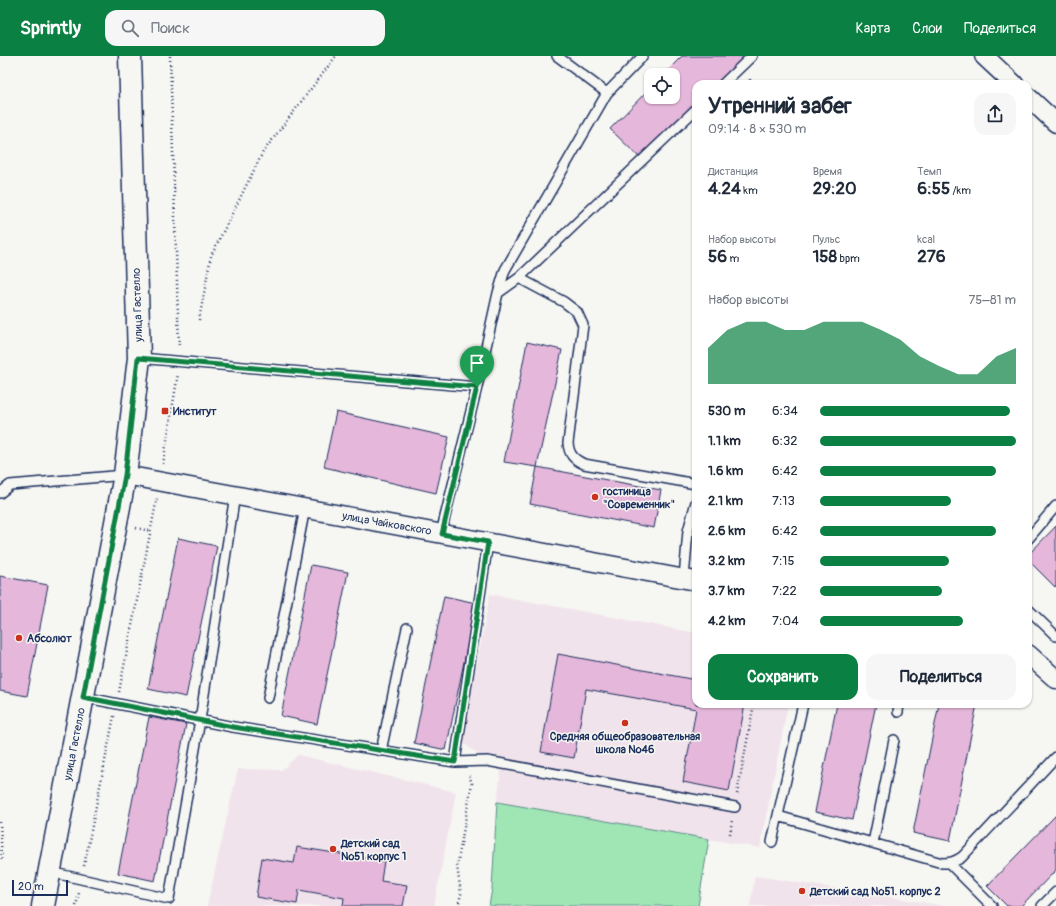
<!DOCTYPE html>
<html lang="ru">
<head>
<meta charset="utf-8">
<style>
	:root { --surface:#fff; --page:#f6f6f7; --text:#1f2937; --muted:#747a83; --accent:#0b8043 }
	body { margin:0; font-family:Pangolin,sans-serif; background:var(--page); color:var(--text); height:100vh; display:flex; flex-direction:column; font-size:15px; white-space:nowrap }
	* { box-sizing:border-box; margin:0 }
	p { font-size:13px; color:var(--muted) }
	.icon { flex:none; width:22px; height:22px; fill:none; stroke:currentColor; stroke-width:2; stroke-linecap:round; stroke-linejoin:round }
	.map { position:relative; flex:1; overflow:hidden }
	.panel { position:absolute; left:692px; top:24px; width:340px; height:628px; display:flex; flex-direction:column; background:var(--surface); border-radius:12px; box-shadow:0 1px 3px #0004 }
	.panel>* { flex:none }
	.tools { position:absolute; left:644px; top:12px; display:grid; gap:8px }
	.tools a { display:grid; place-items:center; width:36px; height:36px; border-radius:8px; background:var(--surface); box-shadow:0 1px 3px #0004; font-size:20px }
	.scale { position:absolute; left:12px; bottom:10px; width:56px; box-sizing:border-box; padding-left:4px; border:2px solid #1b2f5e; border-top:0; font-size:11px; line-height:14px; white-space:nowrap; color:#1b2f5e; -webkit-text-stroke:3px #f6f6f2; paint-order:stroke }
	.pin { position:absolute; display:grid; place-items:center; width:34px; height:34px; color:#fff; margin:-41px -17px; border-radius:50% 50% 50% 0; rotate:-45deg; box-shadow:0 0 4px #0007 }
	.pin .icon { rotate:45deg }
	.round { display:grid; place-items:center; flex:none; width:42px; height:42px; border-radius:12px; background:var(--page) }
	.headline { display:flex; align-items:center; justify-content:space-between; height:68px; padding:0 16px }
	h1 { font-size:22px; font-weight:700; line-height:30px }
	.stats { display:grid; grid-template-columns:repeat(3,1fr); gap:6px; height:68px; padding:4px 16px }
	.stats div { display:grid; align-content:center }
	.stats b { font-size:17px; font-weight:700 }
	.stats small { font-size:11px; font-weight:400 }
	.stats p { font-size:11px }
	.chart { height:112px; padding:8px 16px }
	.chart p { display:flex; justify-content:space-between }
	.chart svg { width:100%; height:72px; margin-top:4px; fill:var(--accent); opacity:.7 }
	.cta { display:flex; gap:8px; margin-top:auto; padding:8px 16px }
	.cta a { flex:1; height:46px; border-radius:12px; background:var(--accent); color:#fff; font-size:16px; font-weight:700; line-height:46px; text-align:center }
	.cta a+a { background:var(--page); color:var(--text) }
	ul { padding:0 16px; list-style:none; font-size:13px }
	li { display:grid; grid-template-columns:64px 48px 1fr; align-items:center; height:30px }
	li i { height:10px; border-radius:5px; background:var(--accent) }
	header { display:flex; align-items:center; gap:24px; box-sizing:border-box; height:56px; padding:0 20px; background:var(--accent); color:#fff }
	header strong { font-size:19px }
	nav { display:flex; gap:22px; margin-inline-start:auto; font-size:14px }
	.search { width:280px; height:36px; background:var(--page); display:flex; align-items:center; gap:10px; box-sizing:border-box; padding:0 14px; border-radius:12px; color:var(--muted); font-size:15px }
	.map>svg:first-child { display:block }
</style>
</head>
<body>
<header>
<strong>Sprintly</strong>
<div class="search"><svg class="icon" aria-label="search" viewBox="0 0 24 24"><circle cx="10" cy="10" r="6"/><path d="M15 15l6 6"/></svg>Поиск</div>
<nav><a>Карта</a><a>Слои</a><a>Поделиться</a></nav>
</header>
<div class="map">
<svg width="1056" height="850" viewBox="0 0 1056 850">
	<rect width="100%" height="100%" fill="#f6f6f2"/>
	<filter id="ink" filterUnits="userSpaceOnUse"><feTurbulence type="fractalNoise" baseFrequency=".025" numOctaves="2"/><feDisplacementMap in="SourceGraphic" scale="8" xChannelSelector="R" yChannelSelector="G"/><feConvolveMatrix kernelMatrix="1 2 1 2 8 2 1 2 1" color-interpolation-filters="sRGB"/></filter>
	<g filter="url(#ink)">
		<path fill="#f1e3eb" d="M 490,538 L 696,577 L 696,648 L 788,648 L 760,792 L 497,746 L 501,715 L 462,686 Z
			M 298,699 L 456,736 L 434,850 L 207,850 L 238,713 L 282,714 Z
			M 755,820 L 946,850 L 750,850 Z"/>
		<path fill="#9fe6b4" stroke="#5d8a89" d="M 497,746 L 709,783 L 698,850 L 489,850 L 492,833 Z"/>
		<path fill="#e5b7da" stroke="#1b2f5e" d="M 682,0 L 745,0 L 717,28 L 696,28 L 696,49 L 642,104 L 610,73 L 651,31 L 651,41 L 673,41 L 673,19 L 663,19 Z
			M 527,286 L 562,294 L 537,411 L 504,406 Z
			M 336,356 L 449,381 L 436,437 L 324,411 Z
			M 537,411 L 661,434 L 654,472 L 530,448 Z
			M 1056,470 L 1056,530 L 1055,531 L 1028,504 L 1028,499 Z
			M 178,482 L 217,490 L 186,641 L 148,633 Z
			M 311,509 L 348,516 L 317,668 L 281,660 Z
			M 0,520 L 48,529 L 27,640 L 0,635 Z
			M 444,540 L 476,547 L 446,694 L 414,687 Z
			M 558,598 L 696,624 L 696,648 L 745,648 L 729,735 L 683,726 L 696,653 L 586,633 L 574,702 L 541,696 Z
			M 837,648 L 876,648 L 852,764 L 815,756 Z
			M 939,648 L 977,648 L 950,785 L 913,777 Z
			M 149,661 L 186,668 L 155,825 L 118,817 Z
			M 1056,759 L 1056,814 L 1021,850 L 1007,850 L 987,830 Z
			M 297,791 L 384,805 L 381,825 L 407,829 L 403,850 L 343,850 L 344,842 L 299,834 L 297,848 L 256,841 L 262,802 L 294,807 Z"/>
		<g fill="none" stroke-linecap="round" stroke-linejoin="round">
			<g stroke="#1b2f5e" stroke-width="12">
				<path id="service" d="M 557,0 L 607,37
					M 723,28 L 752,0
					M 519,222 L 564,246 L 577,256 L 583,269 L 568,387 C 569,398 573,403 584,408 L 696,428
					M 498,237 L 519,222 L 696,53
					M 139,302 L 477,331
					M 0,437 L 10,429 L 125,419
					M 441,477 L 477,331 L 498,237 L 505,214 L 607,37 L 643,0
					M 1028,483 L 1056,450
					M 684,522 L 688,475 L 696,446
					M 1028,553 L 1056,580
					M 83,641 L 233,671 L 455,706 L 487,705 L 735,751
					M 268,642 L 305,452
					M 898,656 L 899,648
					M 381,695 L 407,572
					M 455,706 L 488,486
					M 778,760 L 942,807 C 950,807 955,806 962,801 L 1056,701
					M 772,786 L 803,648
					M 873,787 L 894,684
					M 949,807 L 992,850
					M 50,816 L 169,843 L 200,664 L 235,439
					M 1042,850 L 1056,836"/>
			</g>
			<g stroke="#1b2f5e" stroke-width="21">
				<path id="minor" d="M 984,0 L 1014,28
					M 1028,41 L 1056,67
					M 125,419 L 696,525
					M 1028,598 L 1056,623"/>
			</g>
			<g stroke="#1b2f5e" stroke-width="25">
				<path id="tertiary" d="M 43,850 L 125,419 L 139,302 L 130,0"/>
			</g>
			<path stroke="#1b2f5e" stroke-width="2.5" stroke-dasharray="1 3" stroke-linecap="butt" d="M 170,0 L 179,291
				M 750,28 L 750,21
				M 199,264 L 211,200 L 263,96 L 336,0
				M 163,408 L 178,318
				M 136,472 L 150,475
				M 119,636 L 157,442
				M 737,738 L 754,648
				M 0,766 L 2,805
				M 730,778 L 732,764
				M 84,810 L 114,660
				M 76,850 L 79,837
				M 458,850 L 461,838 L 457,810 L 472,727 L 469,720"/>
			<use href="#service" stroke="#f6f6f2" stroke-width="9"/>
			<use href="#minor" stroke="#f6f6f2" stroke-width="18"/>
			<use href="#tertiary" stroke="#f6f6f2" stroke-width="22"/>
		</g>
	</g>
	<g fill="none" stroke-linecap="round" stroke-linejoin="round" filter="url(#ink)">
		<g stroke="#fff" stroke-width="8">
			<path id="route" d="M 138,302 L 477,331 L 442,478 L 488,486 L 455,706 L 233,671 L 83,641 L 125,419 Z"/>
		</g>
		<use href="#route" stroke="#0b8043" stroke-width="5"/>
	</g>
	<g fill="#c8321e" stroke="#f6f6f2" stroke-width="1.5">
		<rect x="161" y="351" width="8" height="8" rx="2"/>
		<circle cx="595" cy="441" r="4"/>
		<circle cx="19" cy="582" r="4"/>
		<circle cx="625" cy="667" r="4"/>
		<circle cx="333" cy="793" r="4"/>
		<circle cx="802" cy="835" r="4"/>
	</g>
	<g text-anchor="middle" stroke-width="3" stroke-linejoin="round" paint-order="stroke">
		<g font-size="11" fill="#1b2f5e" stroke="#f6f6f2">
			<text transform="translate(137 249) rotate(-92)" y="4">улица Гастелло</text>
			<text transform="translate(387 467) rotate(10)" y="4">улица Чайковского</text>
			<text transform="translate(74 688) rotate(-79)" y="4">улица Гастелло</text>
		</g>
		<g font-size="11" font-weight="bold" fill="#1b2f5e" stroke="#f6f6f2" text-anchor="start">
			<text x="173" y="359">Институт</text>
			<text x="603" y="439">гостиница<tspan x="603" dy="13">"Современник"</tspan></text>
			<text x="27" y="586">Абсолют</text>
			<text x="625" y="684" text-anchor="middle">Средняя общеобразовательная<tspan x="625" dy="13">школа №46</tspan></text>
			<text x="341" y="791">Детский сад<tspan x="341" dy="13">№51 корпус 1</tspan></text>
			<text x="810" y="839">Детский сад №51. корпус 2</text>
		</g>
	</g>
</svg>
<div class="tools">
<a><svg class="icon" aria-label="locate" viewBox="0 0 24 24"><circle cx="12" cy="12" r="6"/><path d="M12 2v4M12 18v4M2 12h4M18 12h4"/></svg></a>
</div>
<div class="scale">20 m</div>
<div class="pin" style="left:477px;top:331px;background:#1e9e55"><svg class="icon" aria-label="arrive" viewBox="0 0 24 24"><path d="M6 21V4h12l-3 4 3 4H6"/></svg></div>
<section class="panel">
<div class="headline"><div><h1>Утренний забег</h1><p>09:14 · 8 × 530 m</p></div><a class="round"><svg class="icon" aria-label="share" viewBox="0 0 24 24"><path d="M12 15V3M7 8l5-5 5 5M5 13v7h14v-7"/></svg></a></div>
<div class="stats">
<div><p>Дистанция</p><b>4.24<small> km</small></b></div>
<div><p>Время</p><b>29:20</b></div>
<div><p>Темп</p><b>6:55<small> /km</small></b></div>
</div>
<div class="stats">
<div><p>Набор высоты</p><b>56<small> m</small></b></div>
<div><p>Пульс</p><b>158<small> bpm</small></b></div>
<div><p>kcal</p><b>276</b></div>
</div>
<div class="chart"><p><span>Набор высоты</span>75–81 m</p>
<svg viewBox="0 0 160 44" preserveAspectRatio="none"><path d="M0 44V22L10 11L20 6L30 6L40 11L50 11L60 6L70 6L80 6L90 11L100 17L110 27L120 33L130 38L140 38L150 27L160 22V44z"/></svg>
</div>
<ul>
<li><b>530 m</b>6:34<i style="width:97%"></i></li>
<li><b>1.1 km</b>6:32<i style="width:100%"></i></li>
<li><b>1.6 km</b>6:42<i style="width:90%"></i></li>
<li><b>2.1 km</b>7:13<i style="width:67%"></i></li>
<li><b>2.6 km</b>6:42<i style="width:90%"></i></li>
<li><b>3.2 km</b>7:15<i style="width:66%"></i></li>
<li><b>3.7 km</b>7:22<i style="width:62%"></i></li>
<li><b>4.2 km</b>7:04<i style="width:73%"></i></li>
</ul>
<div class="cta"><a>Сохранить</a><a>Поделиться</a></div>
</section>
</div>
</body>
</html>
